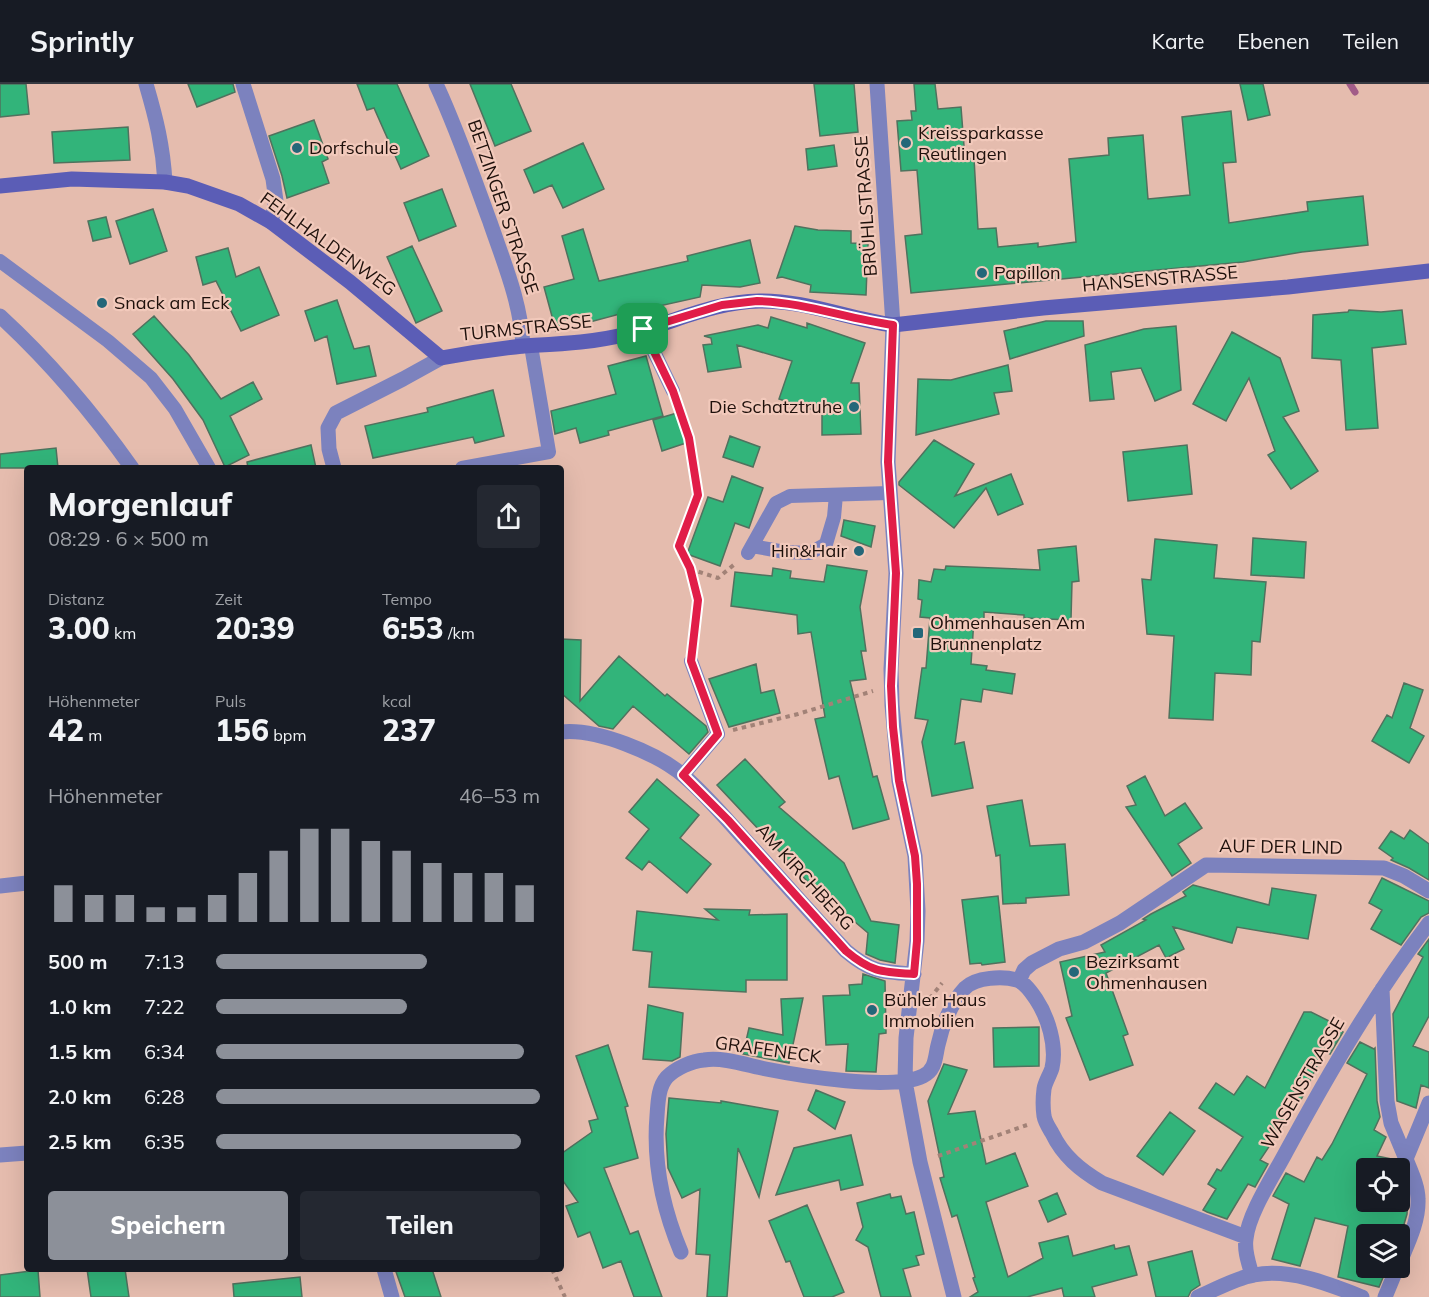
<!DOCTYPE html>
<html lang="de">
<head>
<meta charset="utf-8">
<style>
	:root { --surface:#171b24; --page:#242831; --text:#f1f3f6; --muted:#9ea1a6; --line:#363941; --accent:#8c9099 }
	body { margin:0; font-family:Mulish,sans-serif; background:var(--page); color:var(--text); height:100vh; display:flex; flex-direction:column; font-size:22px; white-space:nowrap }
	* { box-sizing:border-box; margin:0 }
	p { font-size:20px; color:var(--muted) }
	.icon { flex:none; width:33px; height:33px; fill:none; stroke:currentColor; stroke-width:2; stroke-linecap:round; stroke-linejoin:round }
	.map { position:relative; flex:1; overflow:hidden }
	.drawer { position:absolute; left:24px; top:381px; width:540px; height:807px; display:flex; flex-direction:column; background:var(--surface); border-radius:6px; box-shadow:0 6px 24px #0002 }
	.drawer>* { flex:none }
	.controls { position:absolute; left:1356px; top:1074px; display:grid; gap:12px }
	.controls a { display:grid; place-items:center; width:54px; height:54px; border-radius:6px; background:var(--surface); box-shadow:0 6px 24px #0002; font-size:30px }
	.pin { position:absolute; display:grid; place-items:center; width:51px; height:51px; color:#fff; margin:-26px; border-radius:12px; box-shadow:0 3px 9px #0006 }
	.round { display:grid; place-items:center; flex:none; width:63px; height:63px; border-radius:6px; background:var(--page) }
	.summary { display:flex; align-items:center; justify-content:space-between; height:102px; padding:0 24px }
	h1 { font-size:33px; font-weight:800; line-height:45px }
	.stats { display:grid; grid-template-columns:repeat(3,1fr); gap:9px; height:102px; padding:6px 24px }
	.stats div { display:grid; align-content:center }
	.stats b { font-size:30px; font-weight:800 }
	.stats small { font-size:16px; font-weight:400 }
	.stats p { font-size:16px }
	.chart { height:168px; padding:12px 24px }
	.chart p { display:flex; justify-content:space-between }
	.chart svg { width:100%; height:108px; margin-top:6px; stroke:var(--accent); stroke-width:6 }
	.button { display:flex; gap:12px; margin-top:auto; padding:12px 24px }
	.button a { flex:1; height:69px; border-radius:6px; background:var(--accent); color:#fff; font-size:24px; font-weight:800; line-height:69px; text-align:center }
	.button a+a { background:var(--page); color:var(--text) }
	ul { padding:0 24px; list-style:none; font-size:20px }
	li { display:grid; grid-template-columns:96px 72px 1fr; align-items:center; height:45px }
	li i { height:15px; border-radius:8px; background:var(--accent) }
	header { display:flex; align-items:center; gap:36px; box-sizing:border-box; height:84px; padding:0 30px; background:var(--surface); border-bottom:2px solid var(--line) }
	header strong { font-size:28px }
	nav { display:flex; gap:33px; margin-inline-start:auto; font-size:21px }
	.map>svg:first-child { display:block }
</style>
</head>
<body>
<header>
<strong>Sprintly</strong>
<nav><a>Karte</a><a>Ebenen</a><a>Teilen</a></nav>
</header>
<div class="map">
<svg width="1429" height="1213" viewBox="0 0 1429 1213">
	<rect width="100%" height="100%" fill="#e5bcae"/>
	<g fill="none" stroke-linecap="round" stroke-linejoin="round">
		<path stroke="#a25c88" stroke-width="7" d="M 1350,0 L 1355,8"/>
	</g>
	<path fill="#32b47a" stroke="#4f725e" stroke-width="1.5" d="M 0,0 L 26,0 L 29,30 L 0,33 Z
		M 188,0 L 233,0 L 235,8 L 197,23 Z
		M 357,0 L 397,0 L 429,72 L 401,85 L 374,24 L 367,26 Z
		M 470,0 L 511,0 L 531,47 L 495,62 Z
		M 814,0 L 854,0 L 858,48 L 820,52 Z
		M 914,0 L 935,0 L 938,25 L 961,23 L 965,75 L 974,74 L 978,145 L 996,144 L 998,163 L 1038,159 L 1038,163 L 1076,158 L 1069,75 L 1109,71 L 1108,54 L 1143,51 L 1148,115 L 1190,111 L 1182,33 L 1231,27 L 1236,78 L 1223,79 L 1229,139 L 1308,127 L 1307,118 L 1363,112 L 1368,161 L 1302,168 L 1243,178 L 911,209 L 905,152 L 922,150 L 917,86 L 901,87 L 897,37 L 912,36 L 911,27 L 916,27 Z
		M 1240,0 L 1263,0 L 1270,31 L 1248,36 Z
		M 314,36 L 328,75 L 322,78 L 329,99 L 287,114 L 282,92 L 269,52 Z
		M 128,43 L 130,76 L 54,79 L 52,48 Z
		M 583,59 L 604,105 L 563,124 L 552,101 L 534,109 L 524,86 Z
		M 834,61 L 837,82 L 808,86 L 806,65 Z
		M 442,105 L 456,142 L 419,157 L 404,119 Z
		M 153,125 L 167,167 L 130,180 L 116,137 Z
		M 106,133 L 111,153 L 93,157 L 88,137 Z
		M 795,142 L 818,146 L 851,147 L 851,159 L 868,160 L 866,211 L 810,208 L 811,201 L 782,193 L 777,194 Z
		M 583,145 L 599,197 L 688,177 L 687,172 L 750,156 L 760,199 L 740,203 L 702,201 L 700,213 L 628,229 L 627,228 L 556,247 L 544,203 L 574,195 L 562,152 Z
		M 412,162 L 442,227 L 416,239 L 387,173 Z
		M 228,164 L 236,193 L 259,183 L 279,231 L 241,247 L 216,197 L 203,201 L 196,173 Z
		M 337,216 L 354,265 L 369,262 L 376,292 L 337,300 L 327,252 L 315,257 L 305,227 Z
		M 1349,226 L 1381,228 L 1402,226 L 1406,260 L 1372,264 L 1378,344 L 1346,346 L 1341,276 L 1312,274 L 1313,231 L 1348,228 Z
		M 154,232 L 189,271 L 221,315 L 253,298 L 262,315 L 230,332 L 249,371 L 225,383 L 203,336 L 173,295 L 133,250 Z
		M 771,233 L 807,244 L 807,239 L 865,259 L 851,299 L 859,299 L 861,350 L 822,351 L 822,329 L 779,315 L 792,277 L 737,261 L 741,283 L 708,288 L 703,261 L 712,260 L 711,254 L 704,252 L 758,241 L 768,244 Z
		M 1046,237 L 1083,237 L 1084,252 L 1010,275 L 1004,247 Z
		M 1176,242 L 1181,306 L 1155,317 L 1141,284 L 1111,288 L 1114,315 L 1090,317 L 1085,261 L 1144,245 Z
		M 1232,248 L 1280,274 L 1299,327 L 1283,333 L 1318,387 L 1291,405 L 1268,371 L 1275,367 L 1249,294 L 1226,337 L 1193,320 Z
		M 646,272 L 663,332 L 608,347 L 609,351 L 580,359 L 576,344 L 555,350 L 551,327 L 616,310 L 608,282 Z
		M 1008,281 L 1012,307 L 994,309 L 999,330 L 916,351 L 918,295 L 951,296 Z
		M 493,306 L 504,352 L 475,359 L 473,353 L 373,374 L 365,342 L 428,328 L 427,324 Z
		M 677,329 L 686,359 L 662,367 L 653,336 Z
		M 730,352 L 760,363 L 753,383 L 723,373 Z
		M 934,356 L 974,380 L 955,412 L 1011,390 L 1023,420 L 998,431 L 986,404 L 954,444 L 899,401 L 899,398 Z
		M 311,361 L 316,384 L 248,384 L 247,378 Z
		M 1187,361 L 1192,410 L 1128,417 L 1123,368 Z
		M 56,364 L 58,384 L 0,384 L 0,370 Z
		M 732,392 L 763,404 L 749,444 L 735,439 L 720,482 L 687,470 L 708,413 L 723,418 Z
		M 844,436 L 875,442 L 871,463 L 841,452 Z
		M 1253,454 L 1306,458 L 1304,494 L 1251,491 Z
		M 1155,455 L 1217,461 L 1214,494 L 1266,498 L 1260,558 L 1252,557 L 1251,591 L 1215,589 L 1213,636 L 1169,634 L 1174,552 L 1147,550 L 1142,495 L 1151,496 Z
		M 1076,462 L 1079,497 L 1072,498 L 1071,536 L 1024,534 L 1024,531 L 984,528 L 984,536 L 974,535 L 971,580 L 987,582 L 986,586 L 1015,590 L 1012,610 L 983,605 L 981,618 L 961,615 L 955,660 L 964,658 L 973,704 L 932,712 L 922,658 L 928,636 L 915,634 L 922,584 L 926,584 L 930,534 L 920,533 L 922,516 L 918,515 L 919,496 L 931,498 L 934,485 L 945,486 L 946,482 L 1040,486 L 1038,466 Z
		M 827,481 L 867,487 L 860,523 L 866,567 L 861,567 L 866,595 L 850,597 L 873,693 L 877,692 L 889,735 L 853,745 L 839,692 L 829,695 L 815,635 L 825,633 L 811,548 L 798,550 L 797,531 L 731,522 L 735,488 L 772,492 L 773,484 L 791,487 L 790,494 L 824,498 Z
		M 561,555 L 581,556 L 580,617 L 619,572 L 665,612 L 667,610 L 706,642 L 708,648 L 689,670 L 633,622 L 613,645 L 599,642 L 561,609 Z
		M 756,580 L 761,609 L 774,606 L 780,629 L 729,643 L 709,595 Z
		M 1404,599 L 1423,606 L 1410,644 L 1424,652 L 1409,679 L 1372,657 L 1387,631 L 1392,634 Z
		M 745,675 L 785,718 L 779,723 L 844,779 L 871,837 L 899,841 L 895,879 L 880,876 L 866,870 L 868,849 L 807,797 L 717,701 Z
		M 1145,692 L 1165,732 L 1185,719 L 1202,744 L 1178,760 L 1191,779 L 1172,792 L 1126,723 L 1136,721 L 1127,702 Z
		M 657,695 L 699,731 L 680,754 L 711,780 L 687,809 L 649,777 L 642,786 L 626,774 L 649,745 L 629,728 Z
		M 1022,716 L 1030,762 L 1065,760 L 1069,811 L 1026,814 L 1026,819 L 1003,820 L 1000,771 L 996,772 L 987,722 Z
		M 1410,746 L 1429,760 L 1429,796 L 1409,784 L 1391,776 L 1393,774 L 1379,764 L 1391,747 L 1404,755 Z
		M 1382,794 L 1429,817 L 1429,829 L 1421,833 L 1401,861 L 1371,845 L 1382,826 L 1369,819 Z
		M 1193,801 L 1269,821 L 1272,804 L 1316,811 L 1308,855 L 1237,843 L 1232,859 L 1173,843 L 1184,865 L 1166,874 L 1159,861 L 1106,889 L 1128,950 L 1123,952 L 1133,981 L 1090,996 L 1066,934 L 1072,932 L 1060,878 L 1105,868 L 1101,861 L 1146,836 L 1143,835 L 1151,830 L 1186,812 L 1183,808 Z
		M 998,812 L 1005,878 L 982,881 L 981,879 L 970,880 L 962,816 Z
		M 705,825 L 750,826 L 749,831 L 787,830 L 787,896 L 746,896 L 746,908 L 649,903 L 652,868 L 633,866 L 637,827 L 718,836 Z
		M 1429,855 L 1429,932 L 1413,962 L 1429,968 L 1429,1004 L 1421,1001 L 1416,1024 L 1397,1017 L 1393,930 L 1423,873 L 1418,870 Z
		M 863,890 L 885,897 L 886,949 L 879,950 L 876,988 L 846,987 L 848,960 L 826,961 L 823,912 L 850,911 L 849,901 L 862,900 Z
		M 803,914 L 789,979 L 743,970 L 749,944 L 783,951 L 781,915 Z
		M 648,921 L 683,929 L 680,973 L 672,977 L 643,975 Z
		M 1304,928 L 1311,928 L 1337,941 L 1336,944 L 1343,948 L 1330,970 L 1324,967 L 1302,1014 L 1260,1076 L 1268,1080 L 1255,1103 L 1248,1100 L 1227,1135 L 1207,1128 L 1203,1126 L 1216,1105 L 1208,1100 L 1217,1085 L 1221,1087 L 1243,1053 L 1199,1024 L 1216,999 L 1234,1011 L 1247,992 L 1265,1004 Z
		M 1039,943 L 1039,982 L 994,983 L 993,944 Z
		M 1360,958 L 1374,965 L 1375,964 L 1377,1017 L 1380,1033 L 1374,1046 L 1386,1053 L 1377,1072 L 1396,1076 L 1399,1084 L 1366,1084 L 1366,1118 L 1400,1118 L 1400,1085 L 1408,1111 L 1407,1130 L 1400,1154 L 1400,1150 L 1366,1150 L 1366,1184 L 1387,1184 L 1379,1203 L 1338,1193 L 1348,1142 L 1315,1134 L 1300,1182 L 1272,1175 L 1289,1120 L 1273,1112 L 1286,1089 L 1304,1098 L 1317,1073 L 1322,1076 L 1332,1060 L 1367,990 L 1347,979 Z
		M 608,961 L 628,1022 L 625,1023 L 638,1074 L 604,1084 L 630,1150 L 638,1147 L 662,1213 L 634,1213 L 621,1177 L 603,1184 L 590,1148 L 578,1153 L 566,1122 L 578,1118 L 561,1094 L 561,1070 L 592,1048 L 589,1037 L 598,1035 L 576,972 Z
		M 944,980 L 967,986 L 948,1030 L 975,1027 L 986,1080 L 1015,1069 L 1028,1102 L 986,1118 L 1008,1193 L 1043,1174 L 1039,1159 L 1068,1152 L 1073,1172 L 1114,1161 L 1115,1165 L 1129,1162 L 1137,1191 L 1092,1203 L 1095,1213 L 1064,1213 L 1062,1204 L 1027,1213 L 970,1213 L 978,1208 L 973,1194 L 975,1193 L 957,1131 L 952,1133 L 940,1094 L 944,1093 L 928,1017 Z
		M 816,1006 L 845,1018 L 835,1045 L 808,1026 Z
		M 669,1014 L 721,1019 L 721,1017 L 778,1027 L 759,1113 L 738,1064 L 727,1213 L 707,1213 L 710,1171 L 696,1170 L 700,1105 L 682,1114 L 668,1084 L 666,1050 Z
		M 1170,1028 L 1195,1047 L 1163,1091 L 1137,1072 Z
		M 851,1051 L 863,1101 L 841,1106 L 839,1096 L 776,1111 L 794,1064 Z
		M 1057,1109 L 1066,1130 L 1048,1138 L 1039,1117 Z
		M 890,1110 L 891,1114 L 901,1112 L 906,1130 L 914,1128 L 924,1170 L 916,1172 L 919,1181 L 903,1185 L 911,1213 L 881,1213 L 868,1163 L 856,1156 L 863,1143 L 857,1119 Z
		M 807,1121 L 844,1208 L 832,1213 L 804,1213 L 790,1177 L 786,1178 L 769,1137 Z
		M 1192,1167 L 1200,1201 L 1191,1207 L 1188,1213 L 1156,1213 L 1148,1178 Z
		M 87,1185 L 125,1185 L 129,1213 L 91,1213 Z
		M 395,1185 L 432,1185 L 441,1213 L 405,1213 Z
		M 38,1186 L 40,1213 L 0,1213 L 0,1191 Z
		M 300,1193 L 302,1213 L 234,1213 L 233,1200 Z"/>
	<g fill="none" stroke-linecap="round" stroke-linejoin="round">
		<path stroke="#a28277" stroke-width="4" stroke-dasharray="4.5 4.5" stroke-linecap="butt" d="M 679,324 L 689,354 L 698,411 L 679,462 L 690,484 L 698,516 L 693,562
			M 690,485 L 718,494 L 736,479
			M 733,646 L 798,630 L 873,607
			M 929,913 L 931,913 L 942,899
			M 938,1072 L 1027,1041
			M 552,1185 L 565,1213"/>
		<path stroke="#7c82be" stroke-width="14" d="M 0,177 L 108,257 L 151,294 L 175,325 L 209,384
			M 643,245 L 673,307
			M 462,384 L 549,368 L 531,262
			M 752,462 L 785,468 L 810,469 L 826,460 L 834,433 L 836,411
			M 748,469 L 776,419 L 790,412 L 889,409
			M 683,691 L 718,650 L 691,577"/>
		<path stroke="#7c82be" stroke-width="15" d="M 146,0 C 156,34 163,62 165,98
			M 243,0 L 273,95 L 276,117 L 271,138
			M 436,0 C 457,45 473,92 490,138 C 504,179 521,219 523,262
			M 877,0 L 893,241 L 888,378 L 896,489 L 891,585 L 892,621 L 899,697 L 915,772 L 918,827 L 917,857 L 906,954 L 905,997 L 920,1078 L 954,1213
			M 0,232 C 50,278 93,329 132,384
			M 334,384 L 329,365 L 328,344 L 336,329 L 403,295 L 441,274
			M 561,648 C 596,644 657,669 684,692 C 707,712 727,736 747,758 C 780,794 812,831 846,867 C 871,888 881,888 914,890
			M 0,802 L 27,799
			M 1019,897 L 1024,886 L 1032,879 L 1059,865 L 1084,858 L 1120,839 L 1206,781 L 1384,784 L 1404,792 L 1429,807
			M 1382,905 L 1387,1017 L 1391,1039 L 1406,1075
			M 0,1071 L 27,1069
			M 681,1168 C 663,1125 653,1079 657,1032 C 658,1019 658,1003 667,993 C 676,984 692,977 704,976 C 724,973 746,981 766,985 C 801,992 892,1007 923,992 C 936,986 935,973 938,961 C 942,942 951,919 965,904 C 976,893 1003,892 1017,896 C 1024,898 1032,909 1036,915 C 1048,933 1057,962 1052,984 C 1050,991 1045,998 1044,1005 C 1043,1013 1043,1025 1044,1032 C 1045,1038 1049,1044 1052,1049 C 1063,1072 1080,1086 1102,1099 L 1246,1153
			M 1400,1178 C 1408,1159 1419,1137 1418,1115 C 1418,1102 1411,1088 1406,1075 L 1429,1019
			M 384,1185 L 392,1213
			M 1252,1191 C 1249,1180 1244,1167 1246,1155 C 1248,1130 1274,1091 1286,1068 C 1329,989 1374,911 1429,839
			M 1198,1213 C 1215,1206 1235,1194 1254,1191 C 1290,1184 1329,1200 1362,1213
			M 1385,1213 L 1397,1184"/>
		<path stroke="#5b5db6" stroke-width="15" d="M 0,102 L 72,95 L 165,98 L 188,102 L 239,120 L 271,138 L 350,198 L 441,274 C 468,269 495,265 523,262 C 557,260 592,259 627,250 C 671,240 712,218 759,217 C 805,216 848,235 893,241 L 1043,224 L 1288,203 L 1429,187"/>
	</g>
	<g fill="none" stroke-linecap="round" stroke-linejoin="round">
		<g stroke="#fff" stroke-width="12">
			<path id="route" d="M 757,217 C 804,218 847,235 893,241 L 888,378 L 896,489 L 891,602 L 893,643 L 899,697 L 915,772 L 917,800 L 917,857 L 914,890 C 881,888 871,888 846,867 L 728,736 L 683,691 L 718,650 L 691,577 L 698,516 L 690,484 L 679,462 L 698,411 L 689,354 L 673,307 L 643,245 L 722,221 Z"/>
		</g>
		<use href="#route" stroke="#e11d48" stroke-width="8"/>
	</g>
	<g fill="#246779" stroke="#f2c9bb" stroke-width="2">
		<circle cx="906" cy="59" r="6"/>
		<circle cx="297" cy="64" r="6"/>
		<circle cx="982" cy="189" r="6"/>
		<circle cx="102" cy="219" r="6"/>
		<circle cx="854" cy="323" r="6"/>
		<circle cx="859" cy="467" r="6"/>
		<rect x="912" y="543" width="12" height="12" rx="3"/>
		<circle cx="1074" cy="888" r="6"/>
		<circle cx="872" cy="926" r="6"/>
	</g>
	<g text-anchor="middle" stroke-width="4.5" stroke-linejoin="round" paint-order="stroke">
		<g font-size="18" fill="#1e100b" stroke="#f2c9bb" text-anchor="start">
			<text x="918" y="55">Kreissparkasse<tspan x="918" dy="21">Reutlingen</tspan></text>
			<text x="309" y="70">Dorfschule</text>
			<text x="994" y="195">Papillon</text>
			<text x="114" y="225">Snack am Eck</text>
			<text x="842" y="329" text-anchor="end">Die Schatztruhe</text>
			<text x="847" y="473" text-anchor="end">Hin&amp;Hair</text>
			<text x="930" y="545">Ohmenhausen Am<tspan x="930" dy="21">Brunnenplatz</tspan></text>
			<text x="1086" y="884">Bezirksamt<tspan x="1086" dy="21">Ohmenhausen</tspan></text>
			<text x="884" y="922">Bühler Haus<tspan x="884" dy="21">Immobilien</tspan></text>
		</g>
		<g font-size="18" fill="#1e100b" stroke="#f2c9bb">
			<text transform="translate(866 122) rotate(-94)" y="6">BRÜHLSTRASSE</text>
			<text transform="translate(503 123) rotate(71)" y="6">BETZINGER STRASSE</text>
			<text transform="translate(328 160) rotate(36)" y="6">FEHLHALDENWEG</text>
			<text transform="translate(1160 195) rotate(-5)" y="6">HANSENSTRASSE</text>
			<text transform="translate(526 244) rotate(-6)" y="6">TURMSTRASSE</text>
			<text transform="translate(1281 763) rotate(1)" y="6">AUF DER LIND</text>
			<text transform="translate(805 793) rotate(48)" y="6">AM KIRCHBERG</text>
			<text transform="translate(768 966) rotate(8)" y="6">GRAFENECK</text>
			<text transform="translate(1303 999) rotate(-60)" y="6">WASENSTRASSE</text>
		</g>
	</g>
</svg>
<div class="controls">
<a><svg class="icon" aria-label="locate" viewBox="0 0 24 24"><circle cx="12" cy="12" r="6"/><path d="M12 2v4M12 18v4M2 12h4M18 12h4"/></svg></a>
<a><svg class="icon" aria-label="layers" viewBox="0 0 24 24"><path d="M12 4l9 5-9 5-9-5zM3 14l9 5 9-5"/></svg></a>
</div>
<div class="pin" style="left:643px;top:245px;background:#1e9e55"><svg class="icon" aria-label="arrive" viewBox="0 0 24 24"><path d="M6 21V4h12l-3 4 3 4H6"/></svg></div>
<section class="drawer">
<div class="summary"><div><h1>Morgenlauf</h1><p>08:29 · 6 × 500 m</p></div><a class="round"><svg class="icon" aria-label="share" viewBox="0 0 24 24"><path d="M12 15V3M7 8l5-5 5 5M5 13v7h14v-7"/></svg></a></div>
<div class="stats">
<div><p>Distanz</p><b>3.00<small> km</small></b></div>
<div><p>Zeit</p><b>20:39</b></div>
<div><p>Tempo</p><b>6:53<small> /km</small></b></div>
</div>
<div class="stats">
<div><p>Höhenmeter</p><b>42<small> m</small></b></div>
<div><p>Puls</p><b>156<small> bpm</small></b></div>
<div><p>kcal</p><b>237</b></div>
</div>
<div class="chart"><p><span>Höhenmeter</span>46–53 m</p>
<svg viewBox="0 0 160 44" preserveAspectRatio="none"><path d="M5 44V29M15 44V33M25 44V33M35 44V38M45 44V38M55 44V33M65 44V24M75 44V15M85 44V6M95 44V6M105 44V11M115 44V15M125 44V20M135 44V24M145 44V24M155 44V29"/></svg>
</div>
<ul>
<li><b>500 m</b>7:13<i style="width:65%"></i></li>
<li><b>1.0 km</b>7:22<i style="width:59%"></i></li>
<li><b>1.5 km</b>6:34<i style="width:95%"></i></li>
<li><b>2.0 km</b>6:28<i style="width:100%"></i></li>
<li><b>2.5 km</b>6:35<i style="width:94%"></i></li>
</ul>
<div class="button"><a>Speichern</a><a>Teilen</a></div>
</section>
</div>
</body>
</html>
